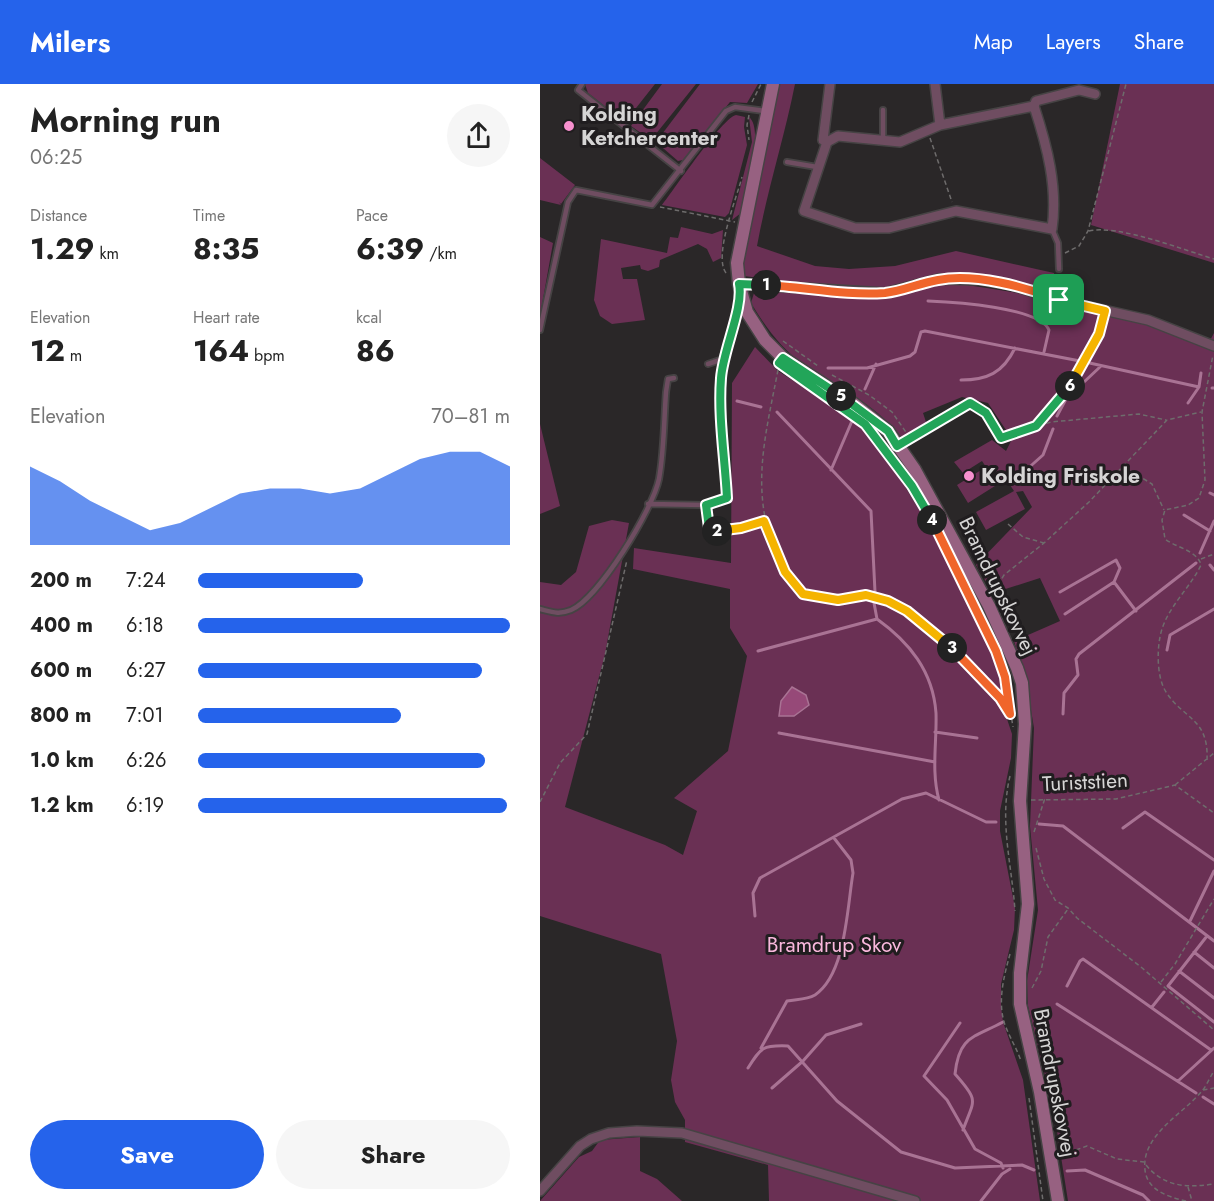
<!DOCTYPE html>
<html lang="en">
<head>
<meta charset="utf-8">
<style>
	:root { --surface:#fff; --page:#f6f6f6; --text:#222; --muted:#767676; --accent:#2563eb }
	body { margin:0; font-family:Jost,sans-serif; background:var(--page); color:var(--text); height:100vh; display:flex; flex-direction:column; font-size:22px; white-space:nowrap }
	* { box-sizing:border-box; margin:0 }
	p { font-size:20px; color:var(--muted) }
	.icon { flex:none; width:33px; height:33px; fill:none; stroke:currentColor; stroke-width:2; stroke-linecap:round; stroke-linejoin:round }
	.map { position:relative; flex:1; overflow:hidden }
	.side { display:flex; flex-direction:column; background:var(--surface); width:540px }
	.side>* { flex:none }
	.pin { position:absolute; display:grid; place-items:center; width:51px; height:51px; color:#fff; margin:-26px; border-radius:12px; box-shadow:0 3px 9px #0006 }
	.km { position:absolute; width:30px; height:30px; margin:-15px; border-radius:50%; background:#222; color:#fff; font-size:16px; line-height:30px; text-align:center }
	.round { display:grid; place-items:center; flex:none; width:63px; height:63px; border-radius:32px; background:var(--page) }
	.overview { display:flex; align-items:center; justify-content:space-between; height:102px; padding:0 30px }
	h1 { font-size:33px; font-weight:700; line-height:45px }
	.metrics { display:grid; grid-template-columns:repeat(3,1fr); gap:9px; height:102px; padding:6px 30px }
	.metrics div { display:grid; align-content:center }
	.metrics b { font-size:30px; font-weight:700 }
	.metrics small { font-size:16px; font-weight:400 }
	.metrics p { font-size:16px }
	.chart { height:168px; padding:12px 30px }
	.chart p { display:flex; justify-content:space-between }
	.chart svg { width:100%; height:108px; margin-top:6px; fill:var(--accent); opacity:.7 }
	.button { display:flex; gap:12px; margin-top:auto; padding:12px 30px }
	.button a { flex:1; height:69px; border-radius:36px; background:var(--accent); color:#fff; font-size:24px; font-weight:700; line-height:69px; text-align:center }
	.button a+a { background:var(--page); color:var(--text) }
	ul { padding:0 30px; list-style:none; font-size:20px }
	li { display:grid; grid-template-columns:96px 72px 1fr; align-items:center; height:45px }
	li i { height:15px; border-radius:8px; background:var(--accent) }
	header { display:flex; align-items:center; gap:36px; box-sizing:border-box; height:84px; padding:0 30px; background:var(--accent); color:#fff }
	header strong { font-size:28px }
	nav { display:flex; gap:33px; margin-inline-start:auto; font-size:21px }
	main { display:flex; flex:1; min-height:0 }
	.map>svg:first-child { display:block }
</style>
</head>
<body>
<header>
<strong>Milers</strong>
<nav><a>Map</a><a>Layers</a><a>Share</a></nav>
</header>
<main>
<section class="side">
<div class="overview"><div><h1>Morning run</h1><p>06:25</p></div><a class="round"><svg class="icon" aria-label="share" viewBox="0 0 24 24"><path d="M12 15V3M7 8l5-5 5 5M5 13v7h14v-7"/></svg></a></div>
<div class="metrics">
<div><p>Distance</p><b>1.29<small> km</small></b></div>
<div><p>Time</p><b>8:35</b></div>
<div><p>Pace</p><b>6:39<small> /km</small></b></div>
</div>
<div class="metrics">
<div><p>Elevation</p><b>12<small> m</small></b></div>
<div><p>Heart rate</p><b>164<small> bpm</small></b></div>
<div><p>kcal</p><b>86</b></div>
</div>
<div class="chart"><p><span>Elevation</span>70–81 m</p>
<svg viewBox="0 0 160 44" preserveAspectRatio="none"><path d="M0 44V12L10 18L20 26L30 32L40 38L50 35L60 29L70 23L80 21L90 21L100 23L110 21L120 15L130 9L140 6L150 6L160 12V44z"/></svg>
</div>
<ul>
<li><b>200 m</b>7:24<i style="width:53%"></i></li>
<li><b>400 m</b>6:18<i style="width:100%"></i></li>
<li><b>600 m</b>6:27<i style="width:91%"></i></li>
<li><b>800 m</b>7:01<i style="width:65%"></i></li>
<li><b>1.0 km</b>6:26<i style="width:92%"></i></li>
<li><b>1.2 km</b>6:19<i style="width:99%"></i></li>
</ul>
<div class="button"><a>Save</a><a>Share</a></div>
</section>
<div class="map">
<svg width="674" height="1117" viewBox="0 0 674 1117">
	<rect width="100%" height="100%" fill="#2a2728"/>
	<path fill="#6a3054" d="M 45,0 L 115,0 L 85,38 L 48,9 Z
		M 122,0 L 156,0 L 111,56 L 91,42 Z
		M 160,0 L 218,0 L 207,19 L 190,18 L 143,76 L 138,77 L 116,58 Z
		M 240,0 L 255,0 C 244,55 227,107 217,162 L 275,182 L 309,185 L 355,182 L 416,167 L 514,189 L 516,210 L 477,199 L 423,190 L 394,193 L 347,204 L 312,206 L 204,192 L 202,184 L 204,165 Z
		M 580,0 L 674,0 L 674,179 L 551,141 Z
		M 196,31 L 205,33 L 204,43 L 207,61 L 189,129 L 185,133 L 122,121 C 134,106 182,34 196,31 Z
		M 209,33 C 225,46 205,110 201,129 L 192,136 L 212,58 Z
		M 0,74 L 35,101 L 21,120 L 19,118 L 21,121 L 0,116 Z
		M 141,143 L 172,150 L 183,146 L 181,174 L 173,178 L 167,165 L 158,160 L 120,176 L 119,183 L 108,187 L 101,185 L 100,181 L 81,184 L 83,195 L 97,195 L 105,236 L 72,240 L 60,232 L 54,216 L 61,155 L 127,169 L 130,153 L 138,154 Z
		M 0,153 L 13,159 L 0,232 Z
		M 409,199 C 498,209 584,230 667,262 L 674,249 L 674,1117 L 528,1117 L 514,1028 L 488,922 L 487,897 L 498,826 L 490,742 L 494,644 L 486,596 L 474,557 L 520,537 L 500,494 L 453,509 L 436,481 L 492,423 L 483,407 L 476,408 L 485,425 L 446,446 L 436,428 L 474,407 L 466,395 L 428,419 L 417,401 L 446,383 L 442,377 L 423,389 L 414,378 L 452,356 L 466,367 L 472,355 L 448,319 L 422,313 L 383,329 L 386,338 L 362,354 C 330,315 304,309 266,282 C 242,266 226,244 211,219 L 214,209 L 223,204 L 326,213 Z
		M 215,263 L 238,287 L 314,335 L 334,358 L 354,384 L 402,464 L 457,579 L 464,601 L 464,626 L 472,650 L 471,674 L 460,727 L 460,747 L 475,824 L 474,846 L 461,900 L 461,923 L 463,938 L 483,996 L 500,1117 L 229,1117 L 228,1081 L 145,1058 L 145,1036 L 135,1018 L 131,996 L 137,957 L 121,870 L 0,832 L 0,498 L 21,501 L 36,488 L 49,442 L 72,436 L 89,439 L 65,570 L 25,723 L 125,761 L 143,771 L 157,727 L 134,714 L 188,667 L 207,572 L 190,544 L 190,505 L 93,485 L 94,464 L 191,479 L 192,299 Z
		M 0,340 L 20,422 L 0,430 Z
		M 100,1053 L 100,1087 L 117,1095 L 142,1117 L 0,1117 L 39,1073 L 52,1067 L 60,1056 Z"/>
	<path fill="#964978" stroke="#a97394" stroke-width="1.5" d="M 252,603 L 266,611 L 269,621 L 254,632 L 239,632 L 241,617 Z"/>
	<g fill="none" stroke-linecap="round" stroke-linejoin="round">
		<path stroke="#a97394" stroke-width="3" d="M 388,217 C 412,218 499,223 509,246 L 504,268
			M 545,278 L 659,303
			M 288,284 L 327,284 L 370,272 L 375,268 L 381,248 L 385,247 L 540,277
			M 421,296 C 447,296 463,289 475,264
			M 672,304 L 674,304
			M 325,305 L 336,280
			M 197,317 L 221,323
			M 648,319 L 659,303 L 661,289
			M 237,328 L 331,427 L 335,508
			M 517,332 L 526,315 L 561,282
			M 291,386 L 312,337
			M 485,387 L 503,371 L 513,345
			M 670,409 L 674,411
			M 644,431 L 670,447
			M 660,469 L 674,437
			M 670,481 L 674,486
			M 520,508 L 576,476 L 580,484 L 574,498 L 596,527
			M 334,519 L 337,535
			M 525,530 L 574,498
			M 627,566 L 630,551 L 674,525
			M 218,567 L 337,535 C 369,558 393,587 396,629 C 397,658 391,687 399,716
			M 523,630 L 524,609 L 538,591 L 536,575 L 539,570 L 656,479
			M 395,648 L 437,654
			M 239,649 L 395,678
			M 499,740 L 523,742 L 674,857
			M 583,744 L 605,728 L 674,776
			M 215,832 L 213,809 L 220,794 L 362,715 L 386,709 L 446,738 L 456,738
			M 650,837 L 674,787
			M 667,852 L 628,902 L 674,938
			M 654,868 L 674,884
			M 639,887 L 674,914
			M 527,902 L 540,877 L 543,875 L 671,966
			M 517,920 L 656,1009
			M 612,923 L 624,908
			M 420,939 L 384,992 L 407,1016 L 435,1065 L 461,1079 L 463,1084
			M 221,964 L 247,917 C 257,915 266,916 275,911 C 306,890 307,824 313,789 L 311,776 L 294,754
			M 208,984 C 221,963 223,961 248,962 L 297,1017 L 361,1068 L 415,1084 L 482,1081 L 494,1086
			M 638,997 L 674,964
			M 232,1004 L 263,977 L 286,951 L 321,940
			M 663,1013 L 674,1020
			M 423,1046 C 434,1015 440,1018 415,990 C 419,952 433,954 463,938
			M 527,1087 L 545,1086 L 603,1111 L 609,1117
			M 441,1117 L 462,1090 L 470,1085"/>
		<g stroke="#464344" stroke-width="8">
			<path id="lane" d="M 42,0 L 38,6 L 141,87
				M 343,26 L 343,57
				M 247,78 L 277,83
				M 512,145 L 518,159 L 519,185
				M 0,246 L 28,118 L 36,106 L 112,121 L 186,27 L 195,23 L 225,27
				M 168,280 L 183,275 L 200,215
				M 108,420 L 166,421 L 169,444
				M 166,421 L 187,414 L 181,297 L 183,275
				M 0,525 C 12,528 19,531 31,526 C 59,514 113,425 119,395 C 124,367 124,336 126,308 L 128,295 L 134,294"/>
		</g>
		<g stroke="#464344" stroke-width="12">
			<path id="street" d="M 395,0 L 400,41
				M 494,22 C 507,62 518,103 512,145 L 416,127 L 349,144 L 315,144 L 264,127 L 287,58 L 298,52 L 360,58 L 400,41 Z
				M 494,22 L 496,17 L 539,6 L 555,10
				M 287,58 L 283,56 L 290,0
				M 199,200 L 345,209 L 399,195 L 442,196 L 471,201 L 519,216 L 608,236 L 674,262
				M 0,1107 L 40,1062 L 51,1055 L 69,1049 L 97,1047 L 142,1049 L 375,1117"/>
		</g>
		<g stroke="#464344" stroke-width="15">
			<path id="secondary" d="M 233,0 L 197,179 L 199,200 L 207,228 L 225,256 L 243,274 L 314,320 L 348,347 L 375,386 L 449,522 L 477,584 L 482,599 L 485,640 L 480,717 L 488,820 L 480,889 L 480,920 L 500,1008 L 518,1117"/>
		</g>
		<path stroke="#6e6c6c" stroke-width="1.5" stroke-dasharray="4.5 3" stroke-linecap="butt" d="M 212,18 L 221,0
			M 209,31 L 207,41 L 209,56
			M 390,54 L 412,118
			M 120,123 L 195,138
			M 549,147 C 577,140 644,166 674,175
			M 525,169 L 539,162 L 548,147 L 586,0
			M 186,189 C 173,172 197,113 202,93
			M 519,206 L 519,192
			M 243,257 L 278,282
			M 238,286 C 225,354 208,412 240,478 C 244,488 255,506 265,510 C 274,514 291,516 301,515 C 309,514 319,510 328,512 C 378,518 443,589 469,629
			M 292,291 L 329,311 L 352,328 L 370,354 L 367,356
			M 496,341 C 505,328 517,318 527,306 C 537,294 559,250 563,235
			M 331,348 L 365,392
			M 370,354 L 430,319 L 446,329 L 461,354 L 511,338 L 599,330 L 626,336
			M 584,383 L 612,400 L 624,426
			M 468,440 L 483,453 L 504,459
			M 175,446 L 201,444 L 223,437
			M 661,475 L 674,470
			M 454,507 L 464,491 L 504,459 L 549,418 L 627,336 L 661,328
			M 431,514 L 454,562
			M 457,569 L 465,593 L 473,643
			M 667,676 C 669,634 643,635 626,608 C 617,594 617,568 620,553 C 625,525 649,506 661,481 C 658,467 635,463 625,455 L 622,436 L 625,426 L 648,421 L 659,414 L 665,396 L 662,328 L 673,271
			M 470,692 C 459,738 472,781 475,827
			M 635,701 L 674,669
			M 491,716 L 576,715 L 635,701 L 674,729
			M 0,718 L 20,679 L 47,650 L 87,476
			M 494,748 L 505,714
			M 496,764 L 504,795 L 515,816 L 528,824 L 537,834 L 601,883 L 674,946
			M 470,870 C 464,892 457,918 465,941 C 470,954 477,965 481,977
			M 621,898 L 635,880 L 674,815
			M 492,904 L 501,887 L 508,853 L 528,825
			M 663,1006 L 674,1004
			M 489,1014 L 503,1117
			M 522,1071 L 547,1062 L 577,1075 L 604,1078
			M 606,1081 C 624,1103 647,1104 674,1100
			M 648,1103 L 652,1117
			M 646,1117 C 628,1113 607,1106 605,1086 C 601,1051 642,1031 662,1007 C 667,1001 670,993 674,987"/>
		<use href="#lane" stroke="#6f4d61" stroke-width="4.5"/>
		<use href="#street" stroke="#6f4d61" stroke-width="9"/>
		<use href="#secondary" stroke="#976181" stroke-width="12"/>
	</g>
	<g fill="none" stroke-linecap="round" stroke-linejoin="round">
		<g stroke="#fff" stroke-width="12">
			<path id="split-1" d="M 226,201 C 265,203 306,212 345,209 C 363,207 380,199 398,196 C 435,189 486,203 519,216"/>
		</g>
		<g stroke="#fff" stroke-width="12">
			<path id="split-2" d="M 177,447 L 169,444 L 166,421 L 187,414 C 185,375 178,333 181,294 C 183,266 204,223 199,200 L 226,201"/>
		</g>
		<g stroke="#fff" stroke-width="12">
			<path id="split-3" d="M 177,447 L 201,444 L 224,437 L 245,488 L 263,510 L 298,516 L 326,511 L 348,517 L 367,527 L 412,564"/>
		</g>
		<g stroke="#fff" stroke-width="12">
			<path id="split-4" d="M 392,436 L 456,567 L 465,593 L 470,630 L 460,614 L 412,564"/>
		</g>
		<g stroke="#fff" stroke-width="12">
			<path id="split-5" d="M 301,312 L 243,274 L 239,279 L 325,340 L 372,402 L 392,436"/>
		</g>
		<g stroke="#fff" stroke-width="12">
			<path id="split-6" d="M 301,312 L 348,347 L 357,362 L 430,319 L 446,329 L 461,354 L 496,342 L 530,302"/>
		</g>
		<g stroke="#fff" stroke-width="12">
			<path id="split-7" d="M 519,216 L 565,227 L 559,250 L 530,302"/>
		</g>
		<use href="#split-1" stroke="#f0652b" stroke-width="8"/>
		<use href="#split-2" stroke="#22a559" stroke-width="8"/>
		<use href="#split-3" stroke="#f5b400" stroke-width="8"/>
		<use href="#split-4" stroke="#f0652b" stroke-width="8"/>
		<use href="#split-5" stroke="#22a559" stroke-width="8"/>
		<use href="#split-6" stroke="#22a559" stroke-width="8"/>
		<use href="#split-7" stroke="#f5b400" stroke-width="8"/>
	</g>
	<g fill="#f790ce" stroke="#201d1f" stroke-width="2">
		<circle cx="29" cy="42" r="6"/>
		<circle cx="429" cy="392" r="6"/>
	</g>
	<g text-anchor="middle" stroke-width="6" stroke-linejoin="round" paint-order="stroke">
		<g font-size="21" font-weight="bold" fill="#d6d5d5" stroke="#201d1f" text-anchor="start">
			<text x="41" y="37">Kolding<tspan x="41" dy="24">Ketchercenter</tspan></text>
			<text x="441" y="399">Kolding Friskole</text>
		</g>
		<g font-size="21" fill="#d6d5d5" stroke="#201d1f">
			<text transform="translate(458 502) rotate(64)" y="7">Bramdrupskovvej</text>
			<text transform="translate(545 698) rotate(-3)" y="7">Turiststien</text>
			<text transform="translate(515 999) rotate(79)" y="7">Bramdrupskovvej</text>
		</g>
		<g font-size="21" fill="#fab8dd" stroke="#201d1f">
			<text x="294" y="868">Bramdrup Skov</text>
		</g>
	</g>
</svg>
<div class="pin" style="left:519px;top:216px;background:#1e9e55"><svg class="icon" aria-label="arrive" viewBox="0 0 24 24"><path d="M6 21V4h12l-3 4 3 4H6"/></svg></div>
<b class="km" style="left:226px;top:201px">1</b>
<b class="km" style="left:177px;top:447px">2</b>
<b class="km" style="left:412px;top:564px">3</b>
<b class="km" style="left:392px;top:436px">4</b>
<b class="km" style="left:301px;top:312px">5</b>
<b class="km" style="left:530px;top:302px">6</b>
</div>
</main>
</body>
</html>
